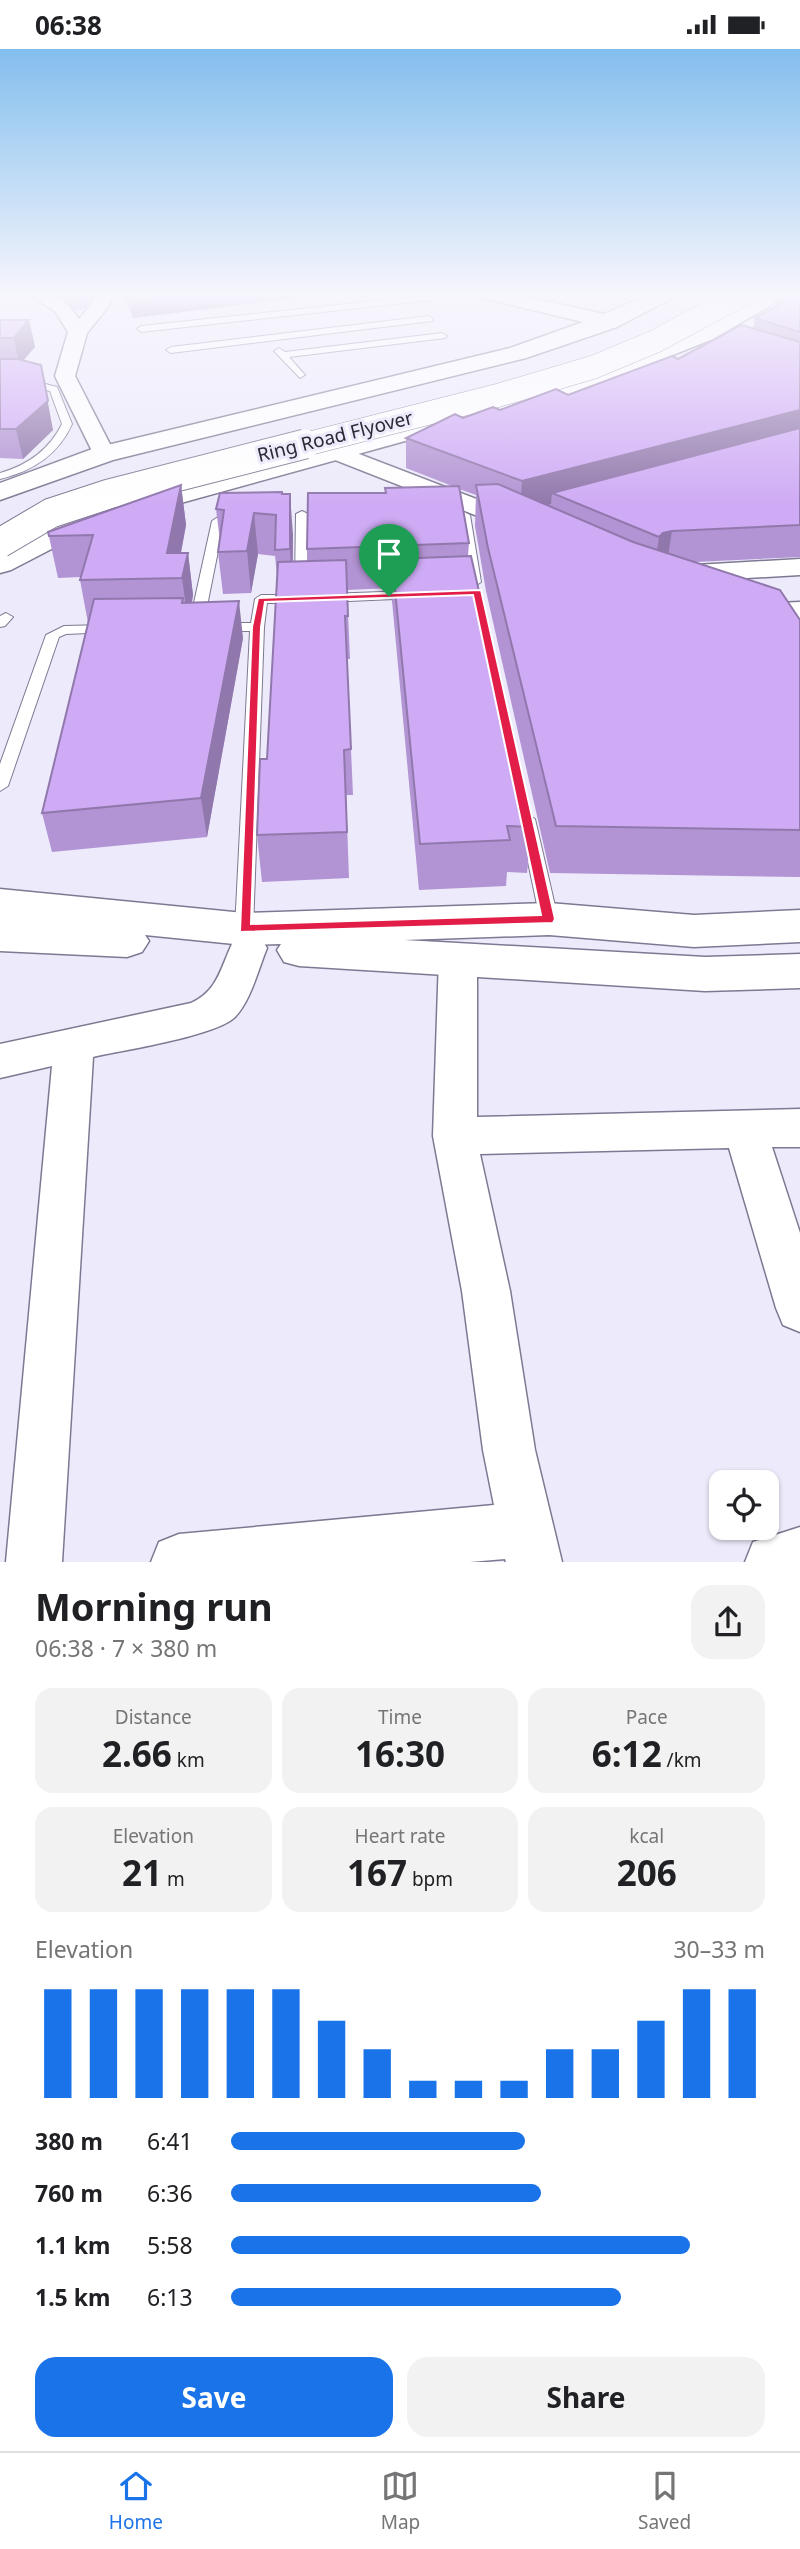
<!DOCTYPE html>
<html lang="en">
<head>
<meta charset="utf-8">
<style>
	:root { --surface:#fff; --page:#f2f2f2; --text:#202124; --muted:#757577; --line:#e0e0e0; --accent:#1a73e8 }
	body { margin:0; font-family:"Noto Sans",sans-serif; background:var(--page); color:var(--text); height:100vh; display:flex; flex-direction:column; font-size:26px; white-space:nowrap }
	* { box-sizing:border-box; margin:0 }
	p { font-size:23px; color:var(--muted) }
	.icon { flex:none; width:38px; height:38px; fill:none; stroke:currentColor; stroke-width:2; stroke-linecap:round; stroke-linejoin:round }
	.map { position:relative; height:1513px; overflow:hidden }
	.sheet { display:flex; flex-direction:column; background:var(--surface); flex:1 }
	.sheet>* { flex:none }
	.tools { position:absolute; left:709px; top:1421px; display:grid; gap:14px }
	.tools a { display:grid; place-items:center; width:70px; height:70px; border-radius:14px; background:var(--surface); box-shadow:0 2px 5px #0004; font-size:35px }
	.pin { position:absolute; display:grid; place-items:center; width:60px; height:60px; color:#fff; margin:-72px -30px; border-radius:50% 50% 50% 0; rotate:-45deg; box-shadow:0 0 7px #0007 }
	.pin .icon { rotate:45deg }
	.round { display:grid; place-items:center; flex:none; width:74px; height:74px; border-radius:21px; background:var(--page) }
	.overview { display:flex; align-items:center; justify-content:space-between; height:119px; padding:0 35px }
	h1 { font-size:38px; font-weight:700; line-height:52px }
	.metrics { display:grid; grid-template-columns:repeat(3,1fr); gap:10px; height:119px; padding:7px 35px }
	.metrics div { display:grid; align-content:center; border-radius:18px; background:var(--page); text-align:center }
	.metrics b { font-size:35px; font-weight:700 }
	.metrics small { font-size:19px; font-weight:400 }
	.metrics p { font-size:19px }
	.chart { height:196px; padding:14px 35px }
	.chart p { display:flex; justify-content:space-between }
	.chart svg { width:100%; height:126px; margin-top:7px; stroke:var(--accent); stroke-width:6 }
	.primary-button { display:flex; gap:14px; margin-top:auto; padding:14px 35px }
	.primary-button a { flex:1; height:80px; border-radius:21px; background:var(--accent); color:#fff; font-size:28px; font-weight:700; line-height:80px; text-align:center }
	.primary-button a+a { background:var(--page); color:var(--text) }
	ul { padding:0 35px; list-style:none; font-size:23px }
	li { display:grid; grid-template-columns:112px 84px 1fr; align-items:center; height:52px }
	li i { height:18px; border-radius:9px; background:var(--accent) }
	.status { display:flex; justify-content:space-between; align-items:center; height:49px; padding:0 35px; background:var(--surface); direction:ltr }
	.status svg { height:19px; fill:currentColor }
	.tab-bar { display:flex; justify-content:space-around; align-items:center; height:98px; border-top:2px solid var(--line); background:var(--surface); font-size:19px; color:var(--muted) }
	.tab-bar a { display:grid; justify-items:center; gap:4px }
	.tab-bar .selected { color:var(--accent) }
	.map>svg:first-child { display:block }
</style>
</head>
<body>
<div class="status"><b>06:38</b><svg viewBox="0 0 49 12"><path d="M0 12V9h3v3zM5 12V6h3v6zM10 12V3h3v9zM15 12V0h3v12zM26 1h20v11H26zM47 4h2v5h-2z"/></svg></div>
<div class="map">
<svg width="800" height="1513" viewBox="0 0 800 1513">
	<rect width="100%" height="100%" fill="#edeafb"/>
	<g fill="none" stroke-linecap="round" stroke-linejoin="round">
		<g stroke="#7e7992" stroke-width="2">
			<path id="service" d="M 449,244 L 472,244 L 468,247 L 141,283 L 137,280 L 141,277 Z
				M 429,267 L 433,270 L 432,272 L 171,304 L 166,301 L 171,298 Z
				M 442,284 L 447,287 L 445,289 L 289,308 L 305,326 L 300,329 L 274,302 L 279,299 L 285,303 Z
				M 26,330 L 57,338 L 72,375 C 58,406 33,422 0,430 L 0,424 C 28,416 49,401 62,375 L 50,342 L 23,335 L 23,331 Z
				M 302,462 L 308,465 L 307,532 L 301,536 L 295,532 L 296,465 Z
				M 464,463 L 470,466 L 481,533 L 475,537 L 469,533 L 458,466 Z
				M 218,468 L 224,472 L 204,572 L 197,576 L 190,572 L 212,472 Z
				M 412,542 L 418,546 L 417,549 L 326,553 L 320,549 L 326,545 Z
				M 261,546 L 297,546 L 303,550 L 297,554 L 267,554 L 264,578 L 253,880 L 250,885 L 238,885 L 235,880 L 250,582 L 223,582 L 216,578 L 223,574 L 251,574 L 255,550 Z
				M 6,564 L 13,568 L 5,577 L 0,578 L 0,567 Z
				M 106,576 L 113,580 L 111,583 L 66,585 L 59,588 L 8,737 L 0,742 L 0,715 L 46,586 L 64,577 Z
				M 527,765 L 535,770 L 558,870 L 555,875 L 543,875 L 540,870 L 519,770 Z"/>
		</g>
		<g stroke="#7e7992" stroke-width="3">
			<path id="minor" d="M 26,244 C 51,242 65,248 79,270 L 91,256 L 96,244 L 114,244 L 108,258 L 87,284 L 75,327 L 115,405 L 112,410 L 96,410 L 55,327 L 68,283 L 55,262 Z
				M 333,395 L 526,469 L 529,474 L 526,479 L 517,481 L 508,479 L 325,407 L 322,402 L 325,397 Z
				M 800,510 L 800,526 L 678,533 L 669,531 L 665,525 L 669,519 L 678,517 Z
				M 748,549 L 776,554 L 800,553 L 800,569 L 776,570 L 738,563 L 734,557 L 738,551 Z
				M 248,885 L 261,889 L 267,899 C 258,921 251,951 235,968 C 216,987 123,1001 93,1008 L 62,1513 L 6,1513 L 52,1017 L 0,1029 L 0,995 L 191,954 C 220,941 221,915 235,889 Z
				M 458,895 L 471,899 L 477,909 L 477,1068 L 800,1060 L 800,1098 L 772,1098 L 800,1184 L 800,1283 L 783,1276 L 776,1259 L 729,1099 L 480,1105 L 510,1242 L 535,1401 L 562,1513 L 506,1513 L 505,1510 L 470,1513 L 151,1513 L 159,1493 L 179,1485 L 494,1456 L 483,1401 L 462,1242 L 433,1087 L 439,909 L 445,899 Z
				M 800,1478 L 800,1513 L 745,1513 L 753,1493 Z"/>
		</g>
		<g stroke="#7e7992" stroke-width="3">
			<path id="tertiary" d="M 475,244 L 510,244 L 604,265 L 652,244 L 677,244 L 674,248 L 617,278 L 526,309 L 113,411 L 0,451 L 0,434 L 95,399 L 510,299 L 583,273 L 478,248 Z
				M 764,244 L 788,244 L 785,248 L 713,290 L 572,346 L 94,478 L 11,521 L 0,524 L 0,503 L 74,466 L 556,336 L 697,280 Z
				M 0,840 L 244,864 L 549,854 L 694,866 L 800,861 L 800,893 L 694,898 L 549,886 L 404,891 L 705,908 L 800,905 L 800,939 L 705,942 L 299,917 L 284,913 L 277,901 L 281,895 L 244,896 L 145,886 L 149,892 L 142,903 L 127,908 L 0,902 Z"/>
		</g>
		<use href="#service" fill="#fff" fill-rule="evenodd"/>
		<use href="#minor" fill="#fff" fill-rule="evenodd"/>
		<use href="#tertiary" fill="#fff" fill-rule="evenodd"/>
		<g stroke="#7e7992" stroke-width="24" stroke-linecap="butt">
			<path id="trunk-bridge-far1" d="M 299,397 L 496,347 L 594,318 L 656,292 L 745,244"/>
		</g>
		<g stroke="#7e7992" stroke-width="31" stroke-linecap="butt">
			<path id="trunk-bridge" d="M 0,494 L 51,464 L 109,445 L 305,395"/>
		</g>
		<use href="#trunk-bridge-far1" stroke="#fff" stroke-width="23"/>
		<use href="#trunk-bridge" stroke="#fff" stroke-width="29"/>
	</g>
	<path fill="#b293d3" d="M 58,244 L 95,244 L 89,255 L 84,260 L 75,261 L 59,246 Z
		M 124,244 L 339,244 L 133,269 L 126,253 Z
		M 588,244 L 616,244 L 609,246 Z
		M 800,244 L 800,508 L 695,513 L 800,571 L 800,828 L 550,824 L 486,542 L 475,477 L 476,446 L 459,440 L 469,494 L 468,507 L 532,778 L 527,824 L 507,823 L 506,837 L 419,841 L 392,552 L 392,539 L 347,541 L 350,610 L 347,610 L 353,746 L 346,746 L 349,829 L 262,833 L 257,786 L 267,710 L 277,527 L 275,507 L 258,505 L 251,544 L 223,545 L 218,503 L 220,492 L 216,460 L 283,445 L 293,486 L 293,513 L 308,512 L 307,500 L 385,444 L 452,437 L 406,419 L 406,389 L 463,369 L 568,346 L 678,310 L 753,280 L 755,269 L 775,258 L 776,252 Z
		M 0,271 L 29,271 L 35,298 L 23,312 L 53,381 L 23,410 L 0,409 Z
		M 181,436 L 186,476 L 181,504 L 188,504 L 193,546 L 192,554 L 243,589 L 207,788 L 52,803 L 42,764 L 88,574 L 80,531 L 80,528 L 58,529 L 48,483 Z"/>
	<path fill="#9178ac" d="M 81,244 L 95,244 L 89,255 L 84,260 Z
		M 193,244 L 339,244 L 133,269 L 131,251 Z
		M 29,271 L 35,298 L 19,316 L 14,289 Z
		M 41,316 L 53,381 L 23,410 L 16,380 Z
		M 800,361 L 800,389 L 552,444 L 551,455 L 520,463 L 522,432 Z
		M 181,436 L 186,476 L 176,529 L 167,504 Z
		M 290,445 L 293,486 L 292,542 L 290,500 Z
		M 254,464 L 258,505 L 251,544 L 247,502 Z
		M 672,482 L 667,514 L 654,521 L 659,488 L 663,484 Z
		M 188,504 L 193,546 L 188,572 L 182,529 Z
		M 239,552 L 243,589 L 207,788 L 201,749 Z"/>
	<path fill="#cfabf5" stroke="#9178ac" stroke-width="2" d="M 127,244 L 193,244 L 131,251 Z
		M 792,244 L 800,244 L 800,283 L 755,269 L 783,254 L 776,252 Z
		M 0,271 L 29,271 L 14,289 L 0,289 Z
		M 741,276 L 800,293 L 800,361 L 522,432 L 406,389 L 455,365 L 463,369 L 493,358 L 500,361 L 556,340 L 568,346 L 672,307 L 678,310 Z
		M 0,310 L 18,310 L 41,316 L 48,352 L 16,380 L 0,380 Z
		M 800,379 L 800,476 L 672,482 L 663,484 L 659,488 L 552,444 Z
		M 498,435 L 633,493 L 780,541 L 800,571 L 800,781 L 556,777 L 488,499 L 476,436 Z
		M 181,436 L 167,504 L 188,504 L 182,529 L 80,531 L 93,486 L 49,487 L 48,483 Z
		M 459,437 L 469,494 L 307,500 L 308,444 L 386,444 L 385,439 Z
		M 282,443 L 282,445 L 290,445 L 290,500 L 275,501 L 276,466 L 254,464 L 247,502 L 218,503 L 224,461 L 216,460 L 220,444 Z
		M 471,507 L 532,778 L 507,777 L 510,791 L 420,795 L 392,510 Z
		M 346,511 L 348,567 L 345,567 L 351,700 L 344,701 L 347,783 L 257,786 L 260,710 L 267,710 L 278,513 Z
		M 183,549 L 182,554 L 239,552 L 201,749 L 42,764 L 94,550 Z"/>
	<linearGradient id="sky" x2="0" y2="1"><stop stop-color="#83beed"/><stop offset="0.54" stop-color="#f7f6fd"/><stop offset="1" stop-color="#f7f6fd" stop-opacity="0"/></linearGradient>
	<rect width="800" height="455" fill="url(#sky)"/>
	<path fill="#e11d48" stroke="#fff" stroke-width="2" fill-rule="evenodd" d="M 481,541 L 555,870 L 553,874 L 240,883 L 252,578 L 258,549 ZM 473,546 L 541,866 L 251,875 L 261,578 L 265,553 Z"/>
	<g text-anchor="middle" stroke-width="6" stroke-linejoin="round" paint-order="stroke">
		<g font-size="19" fill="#2b2934" stroke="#edeafb">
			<text transform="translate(335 387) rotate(-14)" y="7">Ring Road Flyover</text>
		</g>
	</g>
</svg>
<div class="tools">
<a><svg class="icon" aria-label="locate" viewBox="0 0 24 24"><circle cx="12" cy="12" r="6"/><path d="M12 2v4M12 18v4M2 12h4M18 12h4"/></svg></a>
</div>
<div class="pin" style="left:389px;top:547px;background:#1e9e55"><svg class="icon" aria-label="arrive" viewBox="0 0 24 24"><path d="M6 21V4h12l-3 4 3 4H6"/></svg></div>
</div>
<section class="sheet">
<div class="overview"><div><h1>Morning run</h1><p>06:38 · 7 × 380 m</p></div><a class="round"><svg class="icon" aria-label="share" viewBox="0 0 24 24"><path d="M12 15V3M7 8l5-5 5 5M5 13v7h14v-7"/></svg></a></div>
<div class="metrics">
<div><p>Distance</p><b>2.66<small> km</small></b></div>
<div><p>Time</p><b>16:30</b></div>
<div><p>Pace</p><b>6:12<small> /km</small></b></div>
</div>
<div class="metrics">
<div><p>Elevation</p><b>21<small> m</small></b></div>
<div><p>Heart rate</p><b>167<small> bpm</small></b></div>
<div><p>kcal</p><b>206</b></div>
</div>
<div class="chart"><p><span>Elevation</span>30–33 m</p>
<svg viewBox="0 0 160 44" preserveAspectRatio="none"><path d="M5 44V6M15 44V6M25 44V6M35 44V6M45 44V6M55 44V6M65 44V17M75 44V27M85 44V38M95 44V38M105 44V38M115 44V27M125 44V27M135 44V17M145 44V6M155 44V6"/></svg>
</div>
<ul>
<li><b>380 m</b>6:41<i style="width:55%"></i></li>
<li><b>760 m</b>6:36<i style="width:58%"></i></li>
<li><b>1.1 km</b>5:58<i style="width:86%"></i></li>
<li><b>1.5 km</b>6:13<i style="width:73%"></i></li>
</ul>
<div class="primary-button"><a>Save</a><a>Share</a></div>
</section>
<nav class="tab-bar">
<a class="selected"><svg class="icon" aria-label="home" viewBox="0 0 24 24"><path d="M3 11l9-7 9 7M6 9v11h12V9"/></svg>Home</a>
<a><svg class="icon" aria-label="map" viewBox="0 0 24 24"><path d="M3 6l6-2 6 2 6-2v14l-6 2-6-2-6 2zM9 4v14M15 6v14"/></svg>Map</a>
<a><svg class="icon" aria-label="saved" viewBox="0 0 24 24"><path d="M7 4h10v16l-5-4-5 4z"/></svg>Saved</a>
</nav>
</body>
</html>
